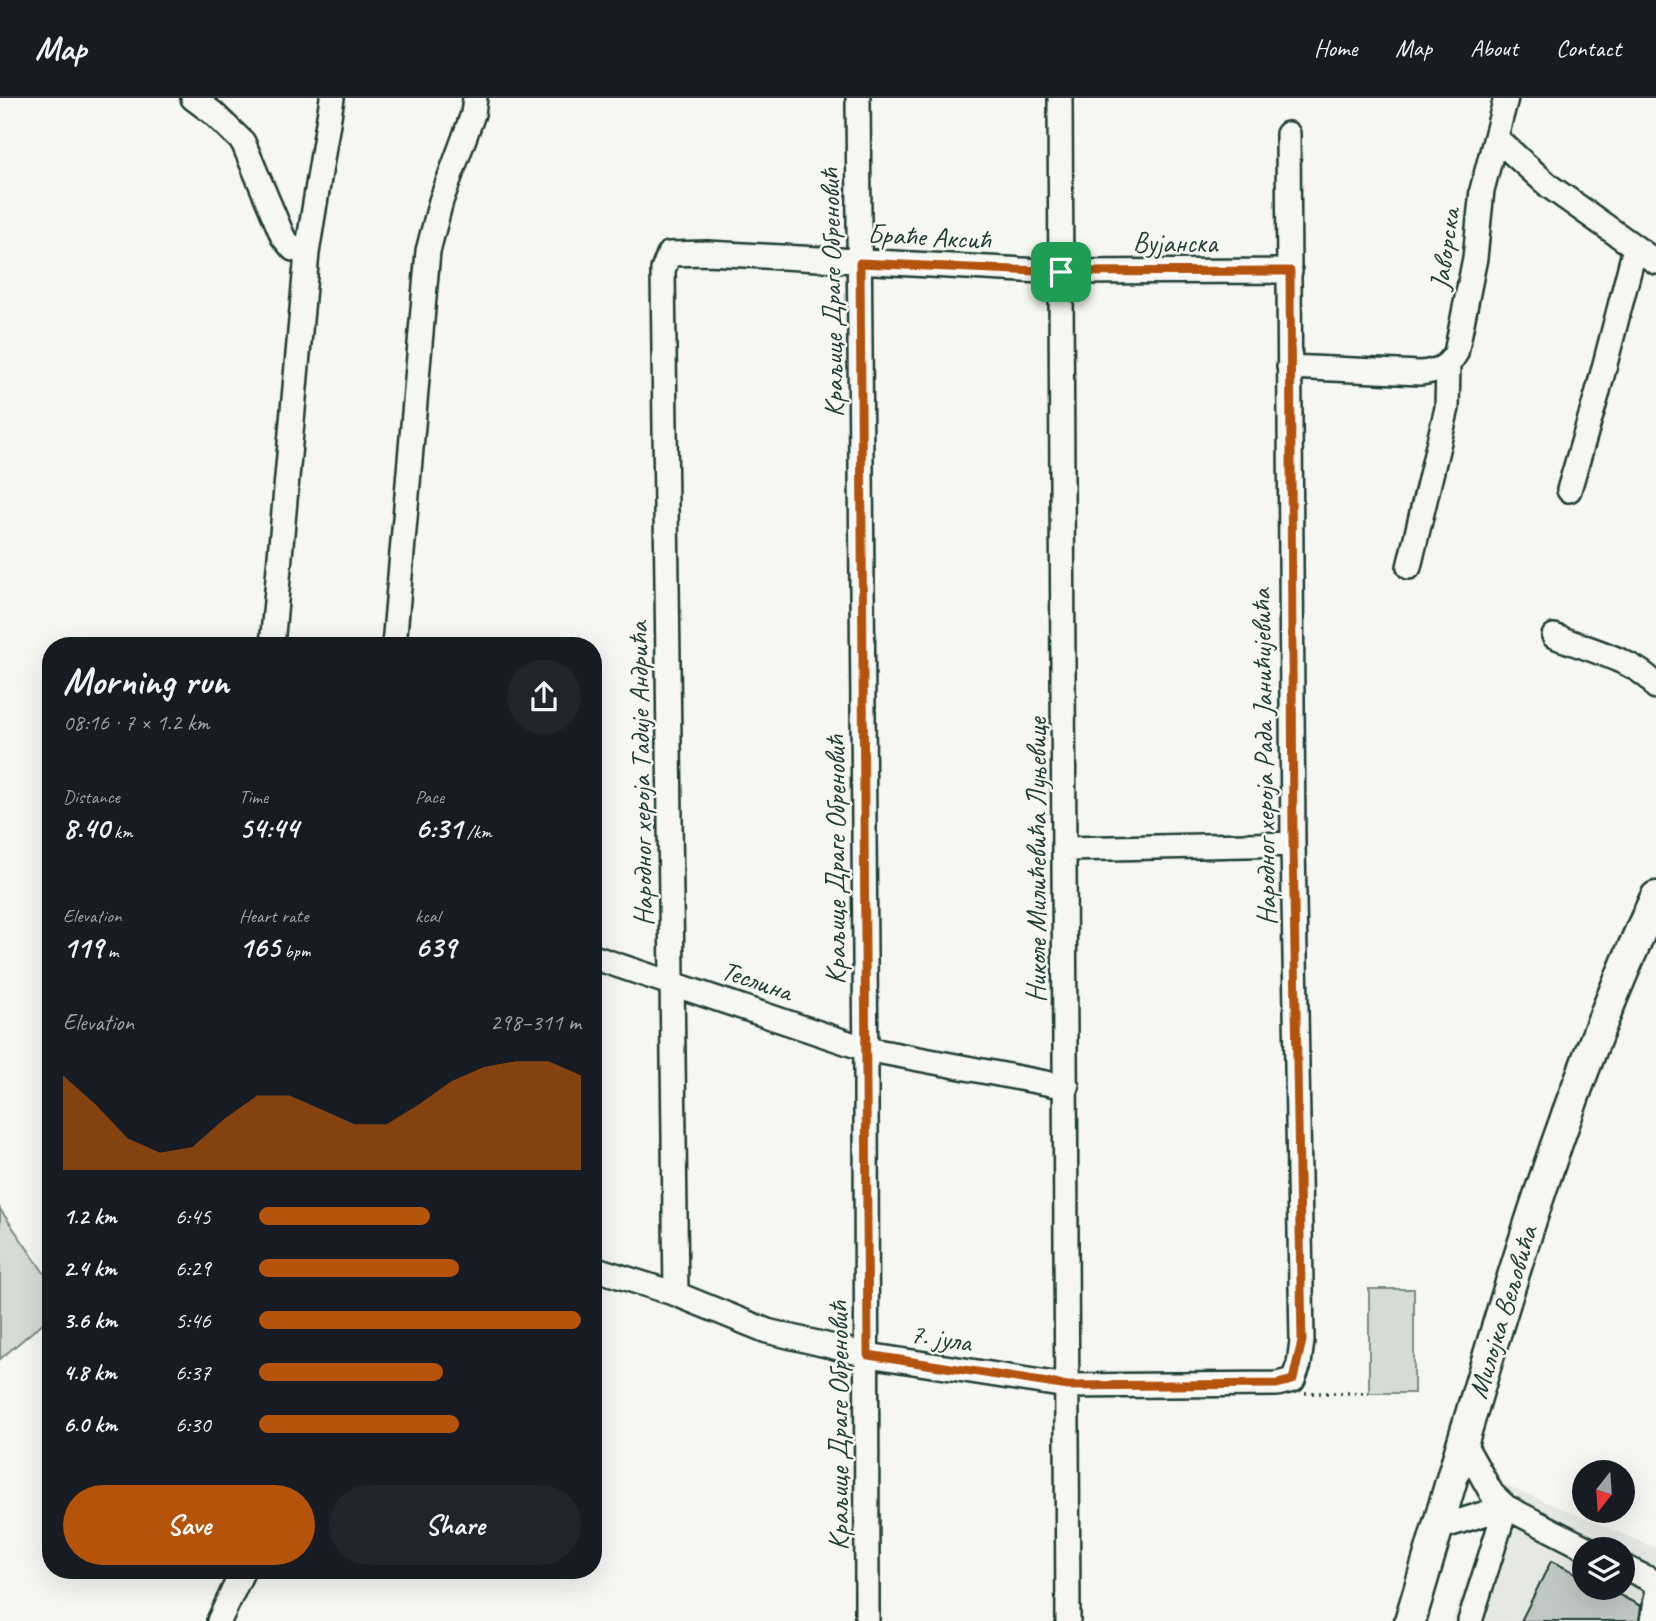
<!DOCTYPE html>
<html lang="en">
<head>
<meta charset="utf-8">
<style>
	:root { --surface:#171b24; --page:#20242c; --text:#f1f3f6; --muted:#9ea1a6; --line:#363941; --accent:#b45309 }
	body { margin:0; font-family:Caveat,sans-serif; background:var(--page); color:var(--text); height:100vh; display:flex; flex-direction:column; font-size:26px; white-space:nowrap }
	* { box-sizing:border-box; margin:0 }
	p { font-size:23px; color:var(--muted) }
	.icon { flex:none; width:38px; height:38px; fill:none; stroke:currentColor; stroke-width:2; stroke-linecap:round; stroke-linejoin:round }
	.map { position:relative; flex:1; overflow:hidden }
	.details { position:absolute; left:42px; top:539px; width:560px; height:942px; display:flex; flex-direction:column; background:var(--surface); border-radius:28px; box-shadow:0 7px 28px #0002 }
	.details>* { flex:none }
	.needle { width:46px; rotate:197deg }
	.tools { position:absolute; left:1572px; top:1362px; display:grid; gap:14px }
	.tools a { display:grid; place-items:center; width:63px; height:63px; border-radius:50%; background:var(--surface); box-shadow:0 7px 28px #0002; font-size:35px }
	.pin { position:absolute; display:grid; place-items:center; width:60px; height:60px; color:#fff; margin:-30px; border-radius:14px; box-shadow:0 4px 10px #0006 }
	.round { display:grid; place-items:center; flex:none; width:74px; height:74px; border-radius:37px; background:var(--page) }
	.head { display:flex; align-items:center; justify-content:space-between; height:119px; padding:0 21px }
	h1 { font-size:38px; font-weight:600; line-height:52px }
	.metrics { display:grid; grid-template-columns:repeat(3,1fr); gap:10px; height:119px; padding:7px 21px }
	.metrics div { display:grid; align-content:center }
	.metrics b { font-size:30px; font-weight:600 }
	.metrics small { font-size:19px; font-weight:400 }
	.metrics p { font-size:19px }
	.chart { height:196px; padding:14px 21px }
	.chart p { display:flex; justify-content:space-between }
	.chart svg { width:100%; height:126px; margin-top:7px; fill:var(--accent); opacity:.7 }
	.cta { display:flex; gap:14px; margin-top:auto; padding:14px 21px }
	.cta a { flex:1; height:80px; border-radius:42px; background:var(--accent); color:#fff; font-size:28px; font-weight:600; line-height:80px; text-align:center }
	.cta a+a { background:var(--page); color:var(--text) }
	ul { padding:0 21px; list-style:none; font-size:23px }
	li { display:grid; grid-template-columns:112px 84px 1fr; align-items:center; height:52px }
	li i { height:18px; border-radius:9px; background:var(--accent) }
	header { display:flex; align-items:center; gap:42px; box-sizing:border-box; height:98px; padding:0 35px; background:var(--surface); border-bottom:2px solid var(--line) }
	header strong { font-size:33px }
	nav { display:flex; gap:38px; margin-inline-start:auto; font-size:24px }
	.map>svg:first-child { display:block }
</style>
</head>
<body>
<header>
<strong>Map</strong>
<nav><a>Home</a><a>Map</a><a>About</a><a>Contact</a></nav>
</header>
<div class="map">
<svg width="1656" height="1523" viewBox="0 0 1656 1523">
	<rect width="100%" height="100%" fill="#f6f6f2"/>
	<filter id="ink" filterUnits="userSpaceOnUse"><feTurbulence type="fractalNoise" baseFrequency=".0143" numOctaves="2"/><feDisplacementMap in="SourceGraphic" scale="14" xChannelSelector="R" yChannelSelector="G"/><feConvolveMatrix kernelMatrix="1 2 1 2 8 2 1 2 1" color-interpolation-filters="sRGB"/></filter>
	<g filter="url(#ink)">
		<path fill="#e6e8e4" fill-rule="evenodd" d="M 1503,1386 L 1656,1450 L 1656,1523 L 1452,1523 ZM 1584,1451 L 1622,1451 L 1622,1489 L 1584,1489 Z"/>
		<path fill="#d6dbd6" stroke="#7a8c85" stroke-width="2" d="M 0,1111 L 51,1185 L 51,1218 L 0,1261 Z
			M 1369,1191 L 1414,1191 L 1414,1295 L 1369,1295 Z"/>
		<path fill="#c1c8c3" stroke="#1f3d34" stroke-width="2" d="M 1551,1463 L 1584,1479 L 1584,1489 L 1604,1489 L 1641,1508 L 1639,1523 L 1521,1523 Z"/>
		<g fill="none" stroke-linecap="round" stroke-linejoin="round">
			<g stroke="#1f3d34" stroke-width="28">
				<path id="minor" d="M 193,0 L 213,15 L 243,44 L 283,139 L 293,151 L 307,155
					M 858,0 L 866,978 L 867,1523
					M 1060,0 L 1068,1523
					M 1497,41 L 1549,88 L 1656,164
					M 1289,269 L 1420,275 C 1438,273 1447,270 1456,255 L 1475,160 L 1482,92 L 1506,0
					M 1569,392 L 1597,297 L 1635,150
					M 1409,469 L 1447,310 L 1448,268
					M 1554,538 C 1579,548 1644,565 1656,589
					M 272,548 L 307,155 L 332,0
					M 394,548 L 428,153 L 441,103 L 473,16 L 475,0
					M 1066,751 L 1293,746
					M 593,859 L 866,951 L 1067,989
					M 593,1170 L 676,1196 L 767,1233 L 868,1257 L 1067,1288 L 1277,1286 L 1293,1282 L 1299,1266 L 1302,1243 L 1293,746 L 1288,36
					M 676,1196 L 663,172 L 669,156 L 707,155 L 1061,174 L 1290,173
					M 1463,1344 L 1492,1396 L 1506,1409 L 1588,1451
					M 1438,1430 L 1506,1409
					M 1622,1468 L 1655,1484 L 1656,1491
					M 219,1523 L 243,1472
					M 1470,1523 L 1506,1409
					M 1653,1523 L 1656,1501"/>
			</g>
			<g stroke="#1f3d34" stroke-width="35">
				<path id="major" d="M 1410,1523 C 1483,1279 1548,1030 1656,799"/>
			</g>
			<path stroke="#1f3d34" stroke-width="3.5" stroke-dasharray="2 5" stroke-linecap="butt" d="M 1305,1295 L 1369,1295"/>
			<use href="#minor" stroke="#f6f6f2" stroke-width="23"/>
			<use href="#major" stroke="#f6f6f2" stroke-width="30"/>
		</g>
	</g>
	<g fill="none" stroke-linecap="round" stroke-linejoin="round" filter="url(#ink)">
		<g stroke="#fff" stroke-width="14">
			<path id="route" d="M 860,165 L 1061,174 L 1290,173 L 1293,746 L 1302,1243 L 1293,1282 L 1277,1286 L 1068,1288 L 868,1257 Z"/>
		</g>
		<use href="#route" stroke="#b45309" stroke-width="9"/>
	</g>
	<g text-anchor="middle" stroke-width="5" stroke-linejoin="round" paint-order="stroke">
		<g font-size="28" fill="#1f3d34" stroke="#f6f6f2">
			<text transform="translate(929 138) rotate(3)" y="10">Браће Аксић</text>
			<text x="1175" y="154">Вујанска</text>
			<text transform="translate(1444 151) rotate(-82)" y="10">Јаворска</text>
			<text transform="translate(831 195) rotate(-91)" y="10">Краљице Драге Обреновић</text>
			<text transform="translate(1263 659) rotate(-91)" y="10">Народног хероја Рада Јанићијевића</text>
			<text transform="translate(640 676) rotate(-91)" y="10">Народног хероја Тадије Андрића</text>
			<text transform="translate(835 762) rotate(-90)" y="10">Краљице Драге Обреновић</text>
			<text transform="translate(1036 762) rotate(-90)" y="10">Николе Милићевића Луњевице</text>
			<text transform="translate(757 882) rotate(19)" y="10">Теслина</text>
			<text transform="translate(1502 1214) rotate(-73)" y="10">Милојка Вељовића</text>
			<text transform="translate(941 1239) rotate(9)" y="10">7. јула</text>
			<text transform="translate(838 1328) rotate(-90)" y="10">Краљице Драге Обреновић</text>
		</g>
	</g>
</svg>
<div class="tools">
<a><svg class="needle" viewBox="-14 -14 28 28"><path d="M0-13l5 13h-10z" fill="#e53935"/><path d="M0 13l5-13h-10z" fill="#9ea1a6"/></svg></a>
<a><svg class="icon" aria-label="layers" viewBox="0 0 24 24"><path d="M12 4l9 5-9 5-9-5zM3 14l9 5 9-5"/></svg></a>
</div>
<div class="pin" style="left:1061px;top:174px;background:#1e9e55"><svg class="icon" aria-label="arrive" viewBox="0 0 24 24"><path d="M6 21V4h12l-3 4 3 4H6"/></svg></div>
<section class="details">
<div class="head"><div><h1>Morning run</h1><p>08:16 · 7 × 1.2 km</p></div><a class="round"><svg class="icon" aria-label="share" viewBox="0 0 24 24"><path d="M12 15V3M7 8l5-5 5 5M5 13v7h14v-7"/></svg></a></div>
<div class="metrics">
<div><p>Distance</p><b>8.40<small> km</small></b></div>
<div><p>Time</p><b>54:44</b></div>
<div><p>Pace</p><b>6:31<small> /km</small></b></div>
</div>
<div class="metrics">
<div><p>Elevation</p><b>119<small> m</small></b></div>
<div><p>Heart rate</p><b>165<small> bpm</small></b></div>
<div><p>kcal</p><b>639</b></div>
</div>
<div class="chart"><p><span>Elevation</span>298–311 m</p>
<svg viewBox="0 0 160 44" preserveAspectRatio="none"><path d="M0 44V11L10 21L20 33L30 38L40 36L50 26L60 18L70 18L80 23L90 28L100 28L110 21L120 13L130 8L140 6L150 6L160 11V44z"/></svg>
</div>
<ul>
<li><b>1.2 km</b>6:45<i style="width:53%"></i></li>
<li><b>2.4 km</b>6:29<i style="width:62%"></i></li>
<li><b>3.6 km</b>5:46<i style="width:100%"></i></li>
<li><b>4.8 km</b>6:37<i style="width:57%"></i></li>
<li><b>6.0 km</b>6:30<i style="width:62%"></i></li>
</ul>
<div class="cta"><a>Save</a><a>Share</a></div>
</section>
</div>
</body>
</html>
